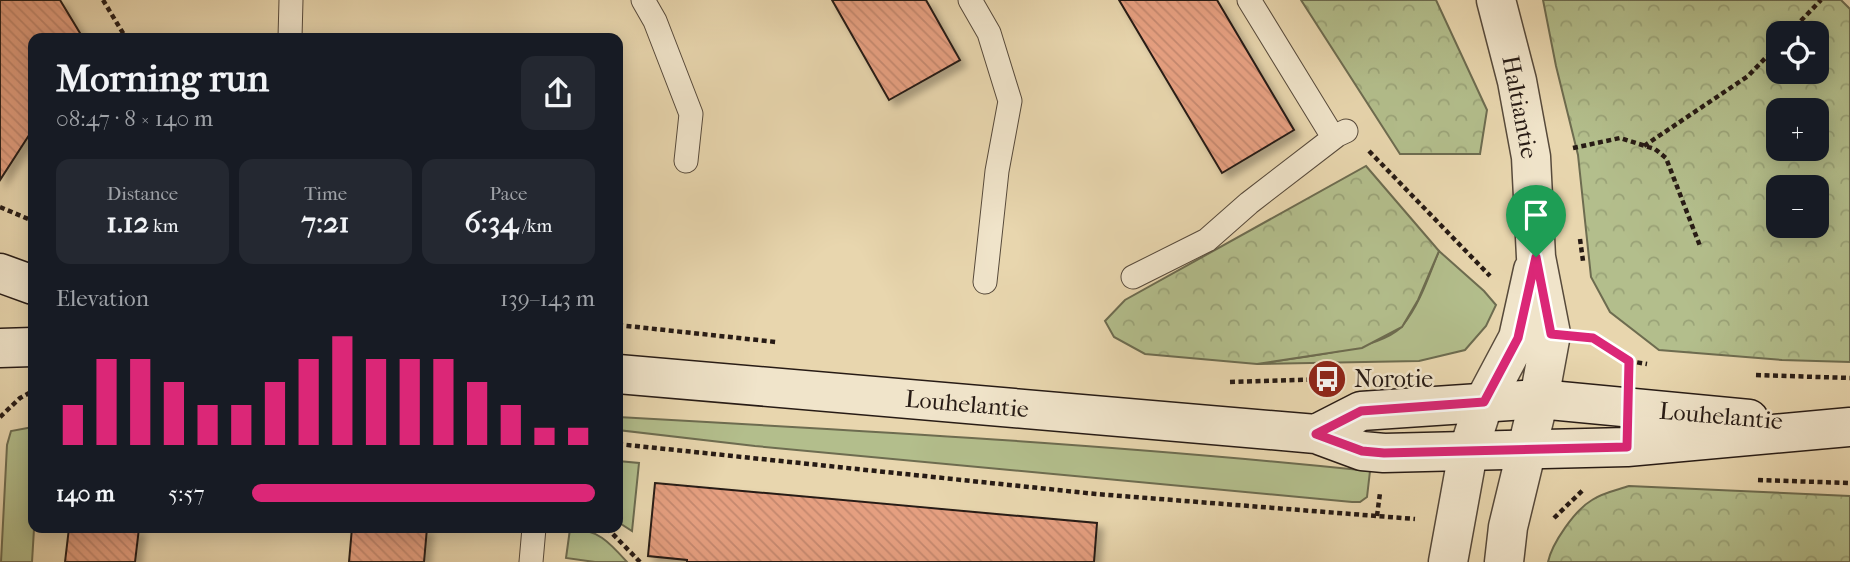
<!DOCTYPE html>
<html lang="en">
<head>
<meta charset="utf-8">
<style>
	:root { --surface:#171b24; --page:#242831; --text:#f1f3f6; --muted:#9ea1a6; --accent:#db2777 }
	body { margin:0; font-family:"IM FELL French Canon",serif; background:var(--page); color:var(--text); height:100vh; display:flex; flex-direction:column; font-size:26px; white-space:nowrap }
	* { box-sizing:border-box; margin:0 }
	p { font-size:23px; color:var(--muted) }
	.icon { flex:none; width:38px; height:38px; fill:none; stroke:currentColor; stroke-width:2; stroke-linecap:round; stroke-linejoin:round }
	.map { position:relative; flex:1; overflow:hidden }
	.sheet { position:absolute; left:28px; top:33px; width:595px; height:500px; display:flex; flex-direction:column; background:var(--surface); border-radius:14px; box-shadow:0 4px 18px #0003 }
	.sheet>* { flex:none }
	.tools { position:absolute; left:1766px; top:21px; display:grid; gap:14px }
	.tools a { display:grid; place-items:center; width:63px; height:63px; border-radius:14px; background:var(--surface); box-shadow:0 4px 18px #0003; font-size:35px }
	.pin { position:absolute; display:grid; place-items:center; width:60px; height:60px; color:#fff; margin:-72px -30px; border-radius:50% 50% 50% 0; rotate:-45deg; box-shadow:0 0 7px #0007 }
	.pin .icon { rotate:45deg }
	.round { display:grid; place-items:center; flex:none; width:74px; height:74px; border-radius:14px; background:var(--page) }
	.overview { display:flex; align-items:center; justify-content:space-between; height:119px; padding:0 28px }
	h1 { font-size:38px; font-weight:700; line-height:52px }
	.stats { display:grid; grid-template-columns:repeat(3,1fr); gap:10px; height:119px; padding:7px 28px }
	.stats div { display:grid; align-content:center; border-radius:14px; background:var(--page); text-align:center }
	.stats b { font-size:30px; font-weight:700 }
	.stats small { font-size:19px; font-weight:400 }
	.stats p { font-size:19px }
	.chart { height:196px; padding:14px 28px }
	.chart p { display:flex; justify-content:space-between }
	.chart svg { width:100%; height:126px; margin-top:7px; stroke:var(--accent); stroke-width:6 }
	ul { padding:0 28px; list-style:none; font-size:23px }
	li { display:grid; grid-template-columns:112px 84px 1fr; align-items:center; height:52px }
	li i { height:18px; border-radius:9px; background:var(--accent) }
	.map>svg:first-child { display:block }
</style>
</head>
<body>
<div class="map">
<svg width="1850" height="562" viewBox="0 0 1850 562">
	<defs>
		<pattern id="forest-crowns" width="20" height="18" patternUnits="userSpaceOnUse" patternTransform="scale(1.75)"><rect width="20" height="18" fill="#b3be8c"/><path d="M2 6a3 3 0 1 1 6 0M12 15a3 3 0 1 1 6 0" fill="none" stroke="#9aa378"/></pattern>
		<pattern id="building-back-hatch" width="6" height="6" patternUnits="userSpaceOnUse" patternTransform="scale(1.75)"><rect width="6" height="6" fill="#e59f80"/><path d="M-1 5l2 2M0 0l6 6M5-1l2 2" fill="none" stroke="#c4886e"/></pattern>
		<filter id="shadow"><feDropShadow dx="6" dy="6" stdDeviation="3.5" flood-color="#0004"/></filter>
	</defs>
	<rect width="100%" height="100%" fill="#e8d6ae"/>
	<filter id="stains"><feTurbulence type="fractalNoise" baseFrequency=".00286" numOctaves="4"/><feColorMatrix values="0 0 0 0 .2 0 0 0 0 .09 0 0 0 0 .02 0 0 0 .5 -.17"/></filter>
	<radialGradient id="worn" r=".72"><stop offset=".6" stop-color="#630" stop-opacity="0"/><stop offset="1" stop-color="#630" stop-opacity=".3"/></radialGradient>
	<path fill="#b3be8c" stroke="#6d6c50" stroke-width="2" d="M 1439,251 L 1484,291 L 1496,305 L 1486,326 L 1465,350 L 1419,361 L 1257,364 C 1291,358 1382,351 1403,325 C 1420,304 1429,275 1439,251 Z
		M 618,417 C 869,431 1120,445 1370,471 L 1367,497 L 1360,502 L 1352,502 L 755,446 L 618,430 Z
		M 33,427 L 34,529 L 32,562 L 1,562 L 7,445 L 11,431 Z
		M 618,461 L 639,463 L 632,531 L 618,522 Z
		M 570,529 C 597,528 610,543 627,562 L 595,562 L 566,558 Z"/>
	<path fill="url(#forest-crowns)" stroke="#6d6c50" stroke-width="2" fill-rule="evenodd" d="M 1301,0 L 1436,0 L 1487,110 L 1480,154 L 1400,154 Z
		M 1543,0 L 1841,0 L 1850,9 L 1850,362 L 1782,360 L 1659,350 L 1610,312 L 1591,277 L 1578,155 L 1556,66 ZM 1816,33 L 1816,72 L 1778,72 L 1778,33 ZM 1816,110 L 1816,149 L 1778,149 L 1778,110 ZM 1778,187 L 1816,187 L 1816,226 L 1778,226 Z
		M 1366,166 L 1439,251 L 1418,300 L 1402,327 L 1362,348 L 1257,364 L 1145,354 L 1114,337 L 1105,321 L 1125,300 Z
		M 1629,486 L 1850,496 L 1850,562 L 1548,562 C 1552,543 1575,510 1592,500 C 1602,493 1617,490 1629,486 Z"/>
	<path fill="url(#building-back-hatch)" stroke="#271b15" stroke-width="2" filter="url(#shadow)" d="M 0,0 L 60,0 L 83,38 L 33,38 L 33,129 L 0,180 Z
		M 832,0 L 926,0 L 960,60 L 889,100 Z
		M 1119,0 L 1217,0 L 1294,130 L 1222,173 Z
		M 655,483 L 1097,523 L 1094,562 L 687,562 L 687,560 L 648,556 Z
		M 69,528 L 139,528 L 135,562 L 65,562 Z
		M 352,528 L 427,528 L 424,562 L 349,562 Z"/>
	<g fill="none" stroke-linecap="round" stroke-linejoin="round">
		<g stroke="#574a3b" stroke-width="25">
			<path id="lane" d="M 643,0 L 655,21 L 691,114 L 686,161
				M 970,0 L 989,33 L 1010,101 L 997,171 L 985,282
				M 1249,0 L 1333,137 L 1346,131
				M 290,38 L 291,0
				M 1133,277 L 1207,240 L 1249,203 L 1336,136
				M 531,562 L 534,528"/>
		</g>
		<g stroke="#574a3b" stroke-width="41">
			<path id="street" d="M 1496,0 L 1517,81 L 1531,157 L 1536,257 L 1551,334 L 1539,399 L 1508,527 L 1504,562
				M 1448,562 L 1468,452 L 1484,402 L 1518,338 L 1533,270"/>
		</g>
		<g stroke="#271b15" stroke-width="41">
			<path id="secondary" d="M 0,273 L 33,285
				M 0,348 L 33,347
				M 618,374 L 1316,434 L 1362,451 L 1384,453 L 1627,447 L 1850,427
				M 1316,434 L 1361,411 L 1539,399 L 1749,419"/>
		</g>
		<path stroke="#271b15" stroke-width="4.5" stroke-dasharray="5 3.5" stroke-linecap="butt" d="M 103,0 L 126,38
			M 1789,33 L 1821,0
			M 1644,146 L 1748,76 L 1778,45
			M 1573,148 L 1620,138 L 1655,149 L 1666,158 L 1700,246
			M 1369,151 L 1490,276
			M 0,207 L 33,221
			M 1580,239 L 1583,261
			M 618,325 L 776,342
			M 1593,338 L 1629,361 L 1647,364
			M 1756,375 L 1850,378
			M 1230,382 L 1330,379
			M 0,417 L 20,398 L 33,391
			M 618,444 L 1096,494 L 1415,519
			M 1758,480 L 1850,483
			M 1377,516 L 1380,493
			M 1554,518 L 1583,490
			M 607,528 L 640,562"/>
		<use href="#lane" stroke="#f0e4ca" stroke-width="23"/>
		<use href="#street" stroke="#f0e4ca" stroke-width="38"/>
		<use href="#secondary" stroke="#f0e4ca" stroke-width="38"/>
	</g>
	<g fill="none" stroke-linecap="round" stroke-linejoin="round">
		<g stroke="#fff" stroke-width="14">
			<path id="route" d="M 1536,257 L 1551,334 L 1593,338 L 1629,361 L 1627,447 L 1384,453 L 1362,451 L 1316,434 L 1361,411 L 1484,402 L 1518,338 Z"/>
		</g>
		<use href="#route" stroke="#db2777" stroke-width="9"/>
	</g>
	<defs>
		<g id="bus-disc" transform="scale(2.0125)"><circle r="9.5" fill="#8f2418" stroke="#f0e4ca"/><path d="M-5-6H5V4H4V6H2V4H-2V6H-4V4H-5ZM-3.5-4V0h7V-4ZM-3.5 1.2v1.5H-2V1.2ZM2 1.2v1.5H3.5V1.2Z" fill="#fff"/></g>
	</defs>
	<g fill-rule="evenodd">
		<use href="#bus-disc" x="1327" y="379"/>
	</g>
	<g text-anchor="middle" stroke-width="5" stroke-linejoin="round" paint-order="stroke">
		<g font-size="24" fill="#271b15" stroke="#f0e4ca">
			<text transform="translate(1520 107) rotate(79)" y="8">Haltiantie</text>
			<text transform="translate(967 404) rotate(5)" y="8">Louhelantie</text>
			<text transform="translate(1721 416) rotate(5)" y="8">Louhelantie</text>
		</g>
		<g font-size="24" fill="#271b15" stroke="#f0e4ca" text-anchor="start">
			<text x="1354" y="387">Norotie</text>
		</g>
	</g>
	<rect width="100%" height="100%" filter="url(#stains)"/>
	<rect width="100%" height="100%" fill="url(#worn)"/>
</svg>
<div class="tools">
<a><svg class="icon" aria-label="locate" viewBox="0 0 24 24"><circle cx="12" cy="12" r="6"/><path d="M12 2v4M12 18v4M2 12h4M18 12h4"/></svg></a>
<a>+</a>
<a>−</a>
</div>
<div class="pin" style="left:1536px;top:257px;background:#1e9e55"><svg class="icon" aria-label="arrive" viewBox="0 0 24 24"><path d="M6 21V4h12l-3 4 3 4H6"/></svg></div>
<section class="sheet">
<div class="overview"><div><h1>Morning run</h1><p>08:47 · 8 × 140 m</p></div><a class="round"><svg class="icon" aria-label="share" viewBox="0 0 24 24"><path d="M12 15V3M7 8l5-5 5 5M5 13v7h14v-7"/></svg></a></div>
<div class="stats">
<div><p>Distance</p><b>1.12<small> km</small></b></div>
<div><p>Time</p><b>7:21</b></div>
<div><p>Pace</p><b>6:34<small> /km</small></b></div>
</div>
<div class="chart"><p><span>Elevation</span>139–143 m</p>
<svg viewBox="0 0 160 44" preserveAspectRatio="none"><path d="M5 44V30M15 44V14M25 44V14M35 44V22M45 44V30M55 44V30M65 44V22M75 44V14M85 44V6M95 44V14M105 44V14M115 44V14M125 44V22M135 44V30M145 44V38M155 44V38"/></svg>
</div>
<ul>
<li><b>140 m</b>5:57<i style="width:100%"></i></li>
</ul>
</section>
</div>
</body>
</html>
